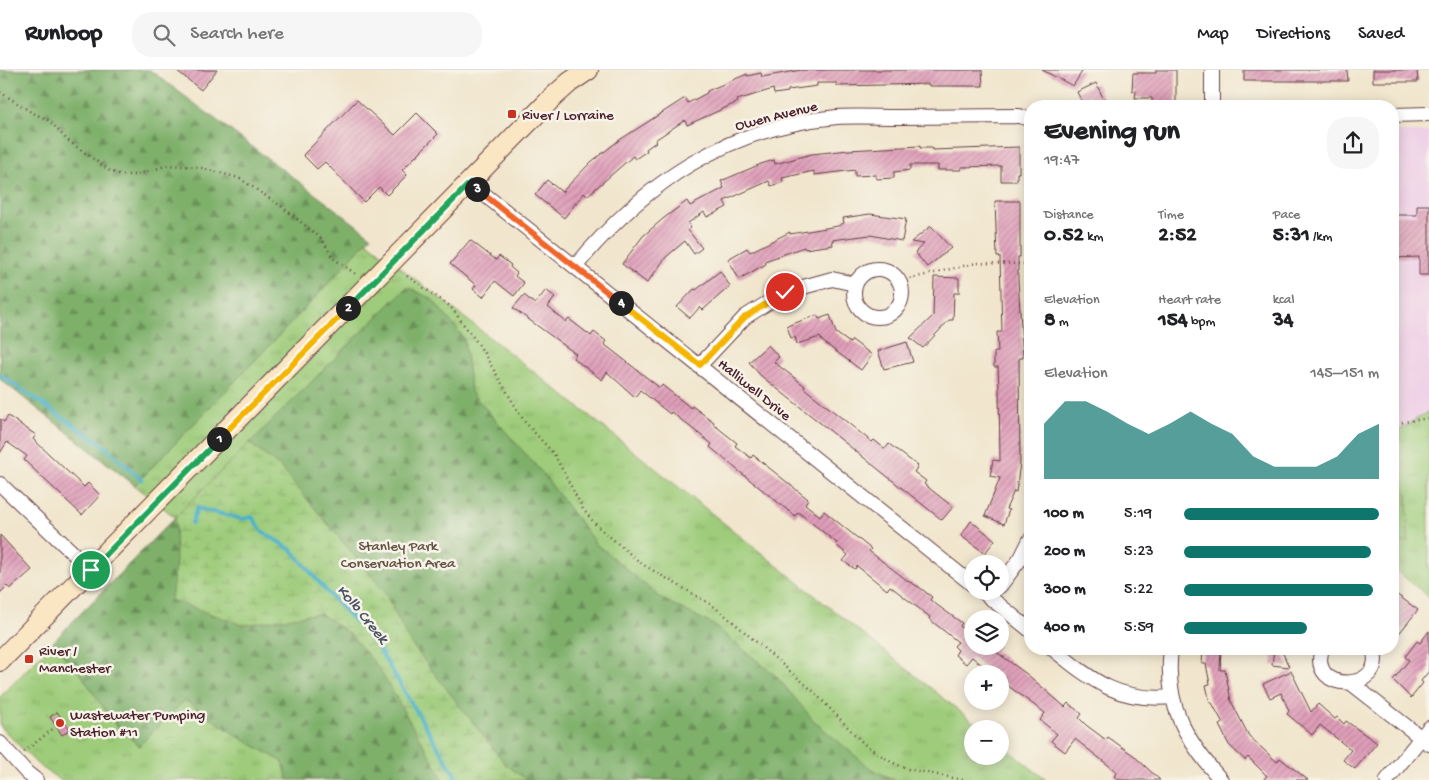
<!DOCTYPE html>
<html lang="en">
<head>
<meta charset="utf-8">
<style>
	:root { --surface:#fff; --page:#f6f6f6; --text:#202124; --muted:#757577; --line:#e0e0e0; --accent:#0f766e }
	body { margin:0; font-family:"Gochi Hand",sans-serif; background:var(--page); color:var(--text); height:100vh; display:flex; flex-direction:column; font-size:19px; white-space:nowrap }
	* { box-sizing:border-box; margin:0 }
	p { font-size:16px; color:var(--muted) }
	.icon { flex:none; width:28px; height:28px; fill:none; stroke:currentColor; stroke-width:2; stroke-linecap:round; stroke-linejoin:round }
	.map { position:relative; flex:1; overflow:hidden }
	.drawer { position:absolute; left:1024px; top:30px; width:375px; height:555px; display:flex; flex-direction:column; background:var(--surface); border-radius:20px; box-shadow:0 2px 12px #0003 }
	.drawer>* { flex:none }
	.tools { position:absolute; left:964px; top:485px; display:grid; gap:10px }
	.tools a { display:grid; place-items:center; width:45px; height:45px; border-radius:50%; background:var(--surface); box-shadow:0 2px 12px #0003; font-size:25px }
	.pin { position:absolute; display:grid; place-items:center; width:42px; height:42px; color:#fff; margin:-21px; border:2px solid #fff; border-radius:50%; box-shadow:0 1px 5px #0007 }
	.km { position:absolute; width:25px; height:25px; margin:-12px; border-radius:50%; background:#222; color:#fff; font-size:14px; line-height:25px; text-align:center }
	.round { display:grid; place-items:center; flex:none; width:52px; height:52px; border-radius:20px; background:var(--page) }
	.summary { display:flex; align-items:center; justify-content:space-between; height:85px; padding:0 20px }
	h1 { font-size:28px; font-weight:700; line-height:38px }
	.stats { display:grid; grid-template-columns:repeat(3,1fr); gap:8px; height:85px; padding:5px 20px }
	.stats div { display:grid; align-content:center }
	.stats b { font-size:21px; font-weight:700 }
	.stats small { font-size:14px; font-weight:400 }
	.stats p { font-size:14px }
	.chart { height:140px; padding:10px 20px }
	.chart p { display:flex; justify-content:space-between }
	.chart svg { width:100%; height:90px; margin-top:5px; fill:var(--accent); opacity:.7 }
	ul { padding:0 20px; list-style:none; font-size:16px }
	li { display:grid; grid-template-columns:80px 60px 1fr; align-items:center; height:38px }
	li i { height:12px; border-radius:6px; background:var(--accent) }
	header { display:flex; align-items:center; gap:30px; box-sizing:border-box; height:70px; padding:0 25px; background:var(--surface); border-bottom:1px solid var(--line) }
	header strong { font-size:24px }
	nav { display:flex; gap:28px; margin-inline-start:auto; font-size:18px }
	.search { width:350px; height:45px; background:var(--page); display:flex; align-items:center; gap:12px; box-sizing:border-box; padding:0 18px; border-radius:20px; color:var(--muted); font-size:19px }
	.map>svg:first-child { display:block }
</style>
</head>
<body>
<header>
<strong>Runloop</strong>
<div class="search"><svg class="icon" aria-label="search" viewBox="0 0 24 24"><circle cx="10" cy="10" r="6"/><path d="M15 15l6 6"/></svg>Search here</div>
<nav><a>Map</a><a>Directions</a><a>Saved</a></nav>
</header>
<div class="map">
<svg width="1429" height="710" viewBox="0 0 1429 710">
	<defs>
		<pattern id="grass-tufts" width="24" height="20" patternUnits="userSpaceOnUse" patternTransform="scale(1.25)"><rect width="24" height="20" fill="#9ecc7a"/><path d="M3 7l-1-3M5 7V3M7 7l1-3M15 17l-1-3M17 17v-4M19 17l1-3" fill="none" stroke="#8aaf6a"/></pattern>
		<pattern id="forest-firs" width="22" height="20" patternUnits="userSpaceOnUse" patternTransform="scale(1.25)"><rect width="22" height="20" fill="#7eb06a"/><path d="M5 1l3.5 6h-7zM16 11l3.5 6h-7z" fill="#698f57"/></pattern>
		<pattern id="wetland-marsh" width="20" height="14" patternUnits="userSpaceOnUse" patternTransform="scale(1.25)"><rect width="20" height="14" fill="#9ecc7a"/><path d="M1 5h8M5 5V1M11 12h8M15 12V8" fill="none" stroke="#8aaf6a"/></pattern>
		<pattern id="building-hatch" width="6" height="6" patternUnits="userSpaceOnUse" patternTransform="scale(1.25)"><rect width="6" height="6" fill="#e09fba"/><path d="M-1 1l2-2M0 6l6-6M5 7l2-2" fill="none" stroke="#b88197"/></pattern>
	</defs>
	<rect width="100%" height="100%" fill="#f7f3e8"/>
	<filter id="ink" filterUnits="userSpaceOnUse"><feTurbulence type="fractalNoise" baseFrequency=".02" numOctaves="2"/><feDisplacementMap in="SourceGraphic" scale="10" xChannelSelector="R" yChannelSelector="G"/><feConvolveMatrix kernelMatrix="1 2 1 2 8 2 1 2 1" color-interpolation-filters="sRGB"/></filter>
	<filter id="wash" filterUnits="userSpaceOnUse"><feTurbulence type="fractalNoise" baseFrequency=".0096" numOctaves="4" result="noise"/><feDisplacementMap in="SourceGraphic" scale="20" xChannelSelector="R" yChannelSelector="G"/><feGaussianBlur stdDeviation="1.12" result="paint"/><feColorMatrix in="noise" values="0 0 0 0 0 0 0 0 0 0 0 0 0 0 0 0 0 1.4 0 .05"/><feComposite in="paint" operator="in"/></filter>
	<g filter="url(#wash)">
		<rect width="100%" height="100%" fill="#f1e6cd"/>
		<path fill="#efd0e7" d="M 1392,62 L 1429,62 L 1429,341 L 1398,361 L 1393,361 Z"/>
		<path fill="url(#grass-tufts)" stroke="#747652" d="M 0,0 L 148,0 L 567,328 L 982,659 L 972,659 L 972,686 L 1000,686 L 1000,673 L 1046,710 L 60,710 L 37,694 L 0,656 L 0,627 L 175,447 L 0,309 Z
			M 1429,341 L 1429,527 L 1393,498 L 1392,361 L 1398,361 Z"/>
		<path fill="url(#forest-firs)" stroke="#64684a" d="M 0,0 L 150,0 L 371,166 L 318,225 L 135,415 L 0,309 Z
			M 407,217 L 432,229 L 464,268 L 471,322 L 544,405 L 596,474 L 662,529 L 712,554 L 776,606 L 815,652 L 871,699 L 895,710 L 288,710 L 283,692 L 237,666 L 185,630 L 139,676 L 114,653 L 82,606 L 52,573 L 175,447 Z"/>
		<path fill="url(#wetland-marsh)" stroke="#747652" d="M 249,373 L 280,397 L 384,521 L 409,571 L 506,695 L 527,710 L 444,710 L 378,597 L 351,565 L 320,543 L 243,555 L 171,530 L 176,491 L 175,447 Z"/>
		<path fill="#9ecc7a" stroke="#747652" d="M 1393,406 L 1407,424 L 1408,472 L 1393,471 Z"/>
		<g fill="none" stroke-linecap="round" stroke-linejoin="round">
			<path stroke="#48b1c7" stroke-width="4" d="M 0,305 L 103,375 L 142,410
				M 192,453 L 197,438 L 242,449 L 252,447 L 263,462 L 293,481 L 329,524 L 374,571 L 458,710"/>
		</g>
		<g id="blocks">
			<path fill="url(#building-hatch)" d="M 176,0 L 217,0 L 201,20 Z
				M 801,0 L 982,0 L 983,16 L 929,16 L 929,14 L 837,16 L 837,13 L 817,13 L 817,16 L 788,20 L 788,22 L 774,24 L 773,19 L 737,30 L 738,32 L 687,55 L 685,50 L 655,70 L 656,72 L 646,79 L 647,81 L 635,89 L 633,86 L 587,126 L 584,123 L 564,148 L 535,125 L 547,110 L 562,122 L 591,92 L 618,71 L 685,28 L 688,33 L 707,23 L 707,21 L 747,4 L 747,6 L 761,3 L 762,7 Z
				M 1042,0 L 1083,0 L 1073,16 Z
				M 1156,0 L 1176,0 L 1176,36 L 1152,35 L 1152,28 L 1135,28 L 1136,21 L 1132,21 L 1133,3 L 1156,3 Z
				M 1244,0 L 1347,0 L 1348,11 L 1244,11 Z
				M 1373,0 L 1417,0 L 1418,12 L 1373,12 Z
				M 1096,13 L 1107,36 L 1084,36 L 1077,22 Z
				M 357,30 L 395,65 L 417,43 L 438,64 L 402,100 L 407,105 L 387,125 L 379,117 L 364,132 L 325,92 L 317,99 L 303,85 Z
				M 920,76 L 920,78 L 932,78 L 932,80 L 1019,77 L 1019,103 L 1017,103 L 1017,111 L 1001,111 L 1001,96 L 961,97 L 961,100 L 938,100 L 938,95 L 910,95 L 910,100 L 894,102 L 894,108 L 876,109 L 876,105 L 855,106 L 855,100 L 814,105 L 814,101 L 782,108 L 783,112 L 771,116 L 769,111 L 724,131 L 727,137 L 707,147 L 704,142 L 688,153 L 691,158 L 688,160 L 702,178 L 694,184 L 685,171 L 666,187 L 647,213 L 622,194 L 643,166 L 664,148 L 687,131 L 690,136 L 724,118 L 721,111 L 761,94 L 774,90 L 775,94 L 812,84 L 849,80 Z
				M 995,131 L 1020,131 L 1020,187 L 1018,187 L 1018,209 L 1023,288 L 1019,288 L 1020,393 L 1016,422 L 1014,421 L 1006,439 L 1009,440 L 1004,454 L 985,446 L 1000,408 L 990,406 L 993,390 L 1000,391 L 999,320 L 998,297 L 994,297 L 994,282 L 998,282 L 997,262 L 1002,262 L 1000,187 L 997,187 Z
				M 1417,135 L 1429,135 L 1429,205 L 1419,205 L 1419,187 L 1392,188 L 1392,145 L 1417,145 Z
				M 870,144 L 906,149 L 902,171 L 870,165 L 832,170 L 833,175 L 805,179 L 804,177 L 765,191 L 766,194 L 739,209 L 728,189 L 747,178 L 750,182 L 790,162 L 790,164 L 838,156 L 844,153 L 843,148 Z
				M 931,156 L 951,178 L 927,197 L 915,182 L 924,174 L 911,172 Z
				M 470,170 L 496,190 L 499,186 L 511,195 L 510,197 L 517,203 L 515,206 L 524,213 L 514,226 L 495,211 L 483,227 L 473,219 L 476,215 L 450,194 Z
				M 720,201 L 730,216 L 703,240 L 700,237 L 690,248 L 677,237 L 694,219 L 696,220 Z
				M 934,207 L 959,208 L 959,223 L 954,223 L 953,250 L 949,250 L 923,278 L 910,268 L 933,246 Z
				M 546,220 L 555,227 L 548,237 L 566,252 L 569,249 L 591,266 L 594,262 L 606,271 L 604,274 L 660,318 L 662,315 L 691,338 L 692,336 L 714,352 L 713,354 L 737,373 L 735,376 L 751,388 L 753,385 L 808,429 L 805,434 L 820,446 L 824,441 L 871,479 L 869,481 L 908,511 L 919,517 L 932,527 L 930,530 L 962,553 L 960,556 L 972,566 L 972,576 L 999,576 L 995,581 L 1028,605 L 1065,637 L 1068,633 L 1082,644 L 1079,648 L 1086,655 L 1106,670 L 1108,667 L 1133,685 L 1160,710 L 1119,710 L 1114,706 L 1117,702 L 1075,669 L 1065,682 L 1051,671 L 1057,664 L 1040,650 L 1045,643 L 1000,610 L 1000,601 L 998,604 L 983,604 L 987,599 L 972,587 L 966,594 L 955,585 L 958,580 L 954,576 L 958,572 L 929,549 L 930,547 L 890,516 L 887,520 L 857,496 L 855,499 L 843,491 L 848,485 L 836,475 L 837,473 L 798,442 L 795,446 L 740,402 L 710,377 L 712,374 L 671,342 L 670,344 L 640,320 L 635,327 L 607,302 L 602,310 L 573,288 L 576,284 L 513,238 L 524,225 L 535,234 Z
				M 817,245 L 819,249 L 830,245 L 836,263 L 850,273 L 852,270 L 872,285 L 861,300 L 822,271 L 820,267 L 797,274 L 795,267 L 791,268 L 787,256 Z
				M 907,272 L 913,292 L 884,299 L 878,281 Z
				M 768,275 L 779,287 L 774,292 L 805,316 L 804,318 L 872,372 L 874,370 L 885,379 L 889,374 L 918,396 L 914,402 L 926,411 L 924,414 L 953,437 L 942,450 L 760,305 L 749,292 Z
				M 8,346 L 36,365 L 33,369 L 84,417 L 88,413 L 100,425 L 82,445 L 24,390 L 27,386 L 7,372 L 0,383 L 0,349 L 4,352 Z
				M 971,451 L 995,470 L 985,483 L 961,466 Z
				M 0,465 L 32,500 L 10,519 L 7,516 L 0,523 Z
				M 1392,521 L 1418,540 L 1392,572 Z
				M 1429,561 L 1429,601 L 1421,611 L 1423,613 L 1411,628 L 1393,610 L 1409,590 L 1405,587 L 1417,571 L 1420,573 Z
				M 1203,579 L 1221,579 L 1220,600 L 1225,600 L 1231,631 L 1249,666 L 1277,692 L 1280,688 L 1308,710 L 1263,710 L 1267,706 L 1248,687 L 1245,690 L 1229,675 L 1219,655 L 1223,653 L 1212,633 L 1210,633 L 1206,615 L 1210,614 L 1206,594 L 1202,594 Z
				M 1274,579 L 1281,579 L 1289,597 L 1272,595 Z
				M 1291,601 L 1311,642 L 1318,634 L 1335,649 L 1337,647 L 1344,654 L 1346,651 L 1377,673 L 1355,699 L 1343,690 L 1351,680 L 1320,655 L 1312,665 L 1287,644 L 1289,641 L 1281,623 L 1270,628 L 1263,614 Z
				M 57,642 L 70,659 L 62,665 L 50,647 Z"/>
		</g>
	</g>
	<g filter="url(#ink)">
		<use href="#blocks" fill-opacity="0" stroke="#633d43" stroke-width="1"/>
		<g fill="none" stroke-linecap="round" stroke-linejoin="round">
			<g stroke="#633d43" stroke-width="16">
				<path id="street" d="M 1212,0 L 1212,36
					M 1392,45 L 1429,44
					M 470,113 L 972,514
					M 575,197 C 644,113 726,57 837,47 C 857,46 878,47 898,47 C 938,47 979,46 1019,46 L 1030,49
					M854 223a24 24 0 1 1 48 0a24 24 0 1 1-48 0Z
					M 700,295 L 745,247 L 785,222 L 832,209 L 855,214
					M 0,414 L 91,500
					M 1000,516 L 1021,488 L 1030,470
					M 982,521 L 1030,560
					M 1053,579 C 1093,611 1118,632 1172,627
					M 1171,579 C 1164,635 1186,670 1221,710
					M 1322,579 C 1307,625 1388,622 1373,579
					M 1351,613 L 1429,674
					M 0,673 L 27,703 L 36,710
					M 1387,710 L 1429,658"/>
			</g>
			<g stroke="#633d43" stroke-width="22">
				<path id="secondary" d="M 0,591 L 552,28 L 570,12 L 588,0"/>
			</g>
			<path stroke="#633d43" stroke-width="2.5" stroke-dasharray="1 4" stroke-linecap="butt" d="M 0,22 L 31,42 L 50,51 L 66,69 L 110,101 L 122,105 L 136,105 L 168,95 L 198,97 L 239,108 L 281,136 L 322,169 L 333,188 L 357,205
				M 407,206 L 450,236 L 479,275 L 524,351 L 554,384 L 583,439 L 596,455 L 642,494 L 712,535 L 732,551 L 813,621 L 864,674 L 891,692 L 908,699 L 963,710
				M 900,211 L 976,193 L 1030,194
				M 1392,354 L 1429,348
				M 24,682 L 54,658"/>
			<use href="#street" stroke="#fff" stroke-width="14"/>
			<use href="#secondary" stroke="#fbe6c3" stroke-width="20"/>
		</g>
	</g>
	<g fill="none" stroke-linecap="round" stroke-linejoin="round" filter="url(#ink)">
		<g stroke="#fff" stroke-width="10">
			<path id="split-1" d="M 91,500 L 219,369"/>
		</g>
		<g stroke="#fff" stroke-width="10">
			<path id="split-2" d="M 219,369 L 348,238"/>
		</g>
		<g stroke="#fff" stroke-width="10">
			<path id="split-3" d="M 348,238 L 470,113 L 477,119"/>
		</g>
		<g stroke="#fff" stroke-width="10">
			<path id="split-4" d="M 477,119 L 621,233"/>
		</g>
		<g stroke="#fff" stroke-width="10">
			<path id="split-5" d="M 621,233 L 700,295 L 745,247 L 785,222"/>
		</g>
		<use href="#split-1" stroke="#22a559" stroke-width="6"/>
		<use href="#split-2" stroke="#f5b400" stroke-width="6"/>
		<use href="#split-3" stroke="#22a559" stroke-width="6"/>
		<use href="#split-4" stroke="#f0652b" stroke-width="6"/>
		<use href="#split-5" stroke="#f5b400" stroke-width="6"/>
	</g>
	<g fill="#c8321e" stroke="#f7f3e8" stroke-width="2">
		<rect x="507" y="39" width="10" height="10" rx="2.5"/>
		<rect x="24" y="584" width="10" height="10" rx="2.5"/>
		<circle cx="60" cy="653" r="5"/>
	</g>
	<g text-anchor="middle" stroke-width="5" stroke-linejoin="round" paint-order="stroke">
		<g font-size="15" fill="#4a1f2b" stroke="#f7f3e8" text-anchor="start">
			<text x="522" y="49">River / Lorraine</text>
			<text x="39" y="585">River /<tspan x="39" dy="17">Manchester</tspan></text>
			<text x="70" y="649">Wastewater Pumping<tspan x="70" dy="17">Station #11</tspan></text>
		</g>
		<g font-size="15" fill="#4a1f2b" stroke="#f7f3e8">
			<text transform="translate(776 45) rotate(-14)" y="5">Owen Avenue</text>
			<text transform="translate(755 319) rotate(39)" y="5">Halliwell Drive</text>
		</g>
		<g font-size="15" fill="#635343" stroke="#f7f3e8">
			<text x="398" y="480">Stanley Park<tspan x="398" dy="17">Conservation Area</tspan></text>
		</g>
		<g font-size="16" font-style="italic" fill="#495262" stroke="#f7f3e8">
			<text transform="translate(364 543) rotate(50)" y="6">Kolb Creek</text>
		</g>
	</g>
</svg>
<div class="tools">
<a><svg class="icon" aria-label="locate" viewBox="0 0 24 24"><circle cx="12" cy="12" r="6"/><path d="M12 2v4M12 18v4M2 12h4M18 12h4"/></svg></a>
<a><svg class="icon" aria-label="layers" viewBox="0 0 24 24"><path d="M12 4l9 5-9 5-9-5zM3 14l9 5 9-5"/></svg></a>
<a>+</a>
<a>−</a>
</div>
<div class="pin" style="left:91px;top:500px;background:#1e9e55"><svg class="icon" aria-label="arrive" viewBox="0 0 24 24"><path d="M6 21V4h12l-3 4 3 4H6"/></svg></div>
<div class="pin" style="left:785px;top:222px;background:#d93025"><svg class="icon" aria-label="check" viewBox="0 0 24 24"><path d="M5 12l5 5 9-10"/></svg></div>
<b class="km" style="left:219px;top:369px">1</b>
<b class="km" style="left:348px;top:238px">2</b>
<b class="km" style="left:477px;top:119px">3</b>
<b class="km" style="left:621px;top:233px">4</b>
<section class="drawer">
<div class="summary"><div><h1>Evening run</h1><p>19:47</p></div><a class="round"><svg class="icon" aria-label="share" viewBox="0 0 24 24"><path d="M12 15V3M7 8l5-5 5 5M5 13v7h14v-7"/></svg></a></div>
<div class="stats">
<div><p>Distance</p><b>0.52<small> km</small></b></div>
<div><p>Time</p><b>2:52</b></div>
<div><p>Pace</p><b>5:31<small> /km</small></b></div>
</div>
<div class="stats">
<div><p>Elevation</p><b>8<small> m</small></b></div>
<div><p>Heart rate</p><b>154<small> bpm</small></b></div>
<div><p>kcal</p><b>34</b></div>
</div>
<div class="chart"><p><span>Elevation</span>145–151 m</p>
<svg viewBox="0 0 160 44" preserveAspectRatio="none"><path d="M0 44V17L10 6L20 6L30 11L40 17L50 22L60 17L70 11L80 17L90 22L100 33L110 38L120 38L130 38L140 33L150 22L160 17V44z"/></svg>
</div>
<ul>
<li><b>100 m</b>5:19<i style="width:100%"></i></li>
<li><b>200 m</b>5:23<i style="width:96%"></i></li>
<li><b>300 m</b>5:22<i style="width:97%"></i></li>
<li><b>400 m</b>5:59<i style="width:63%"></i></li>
</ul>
</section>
</div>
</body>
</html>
